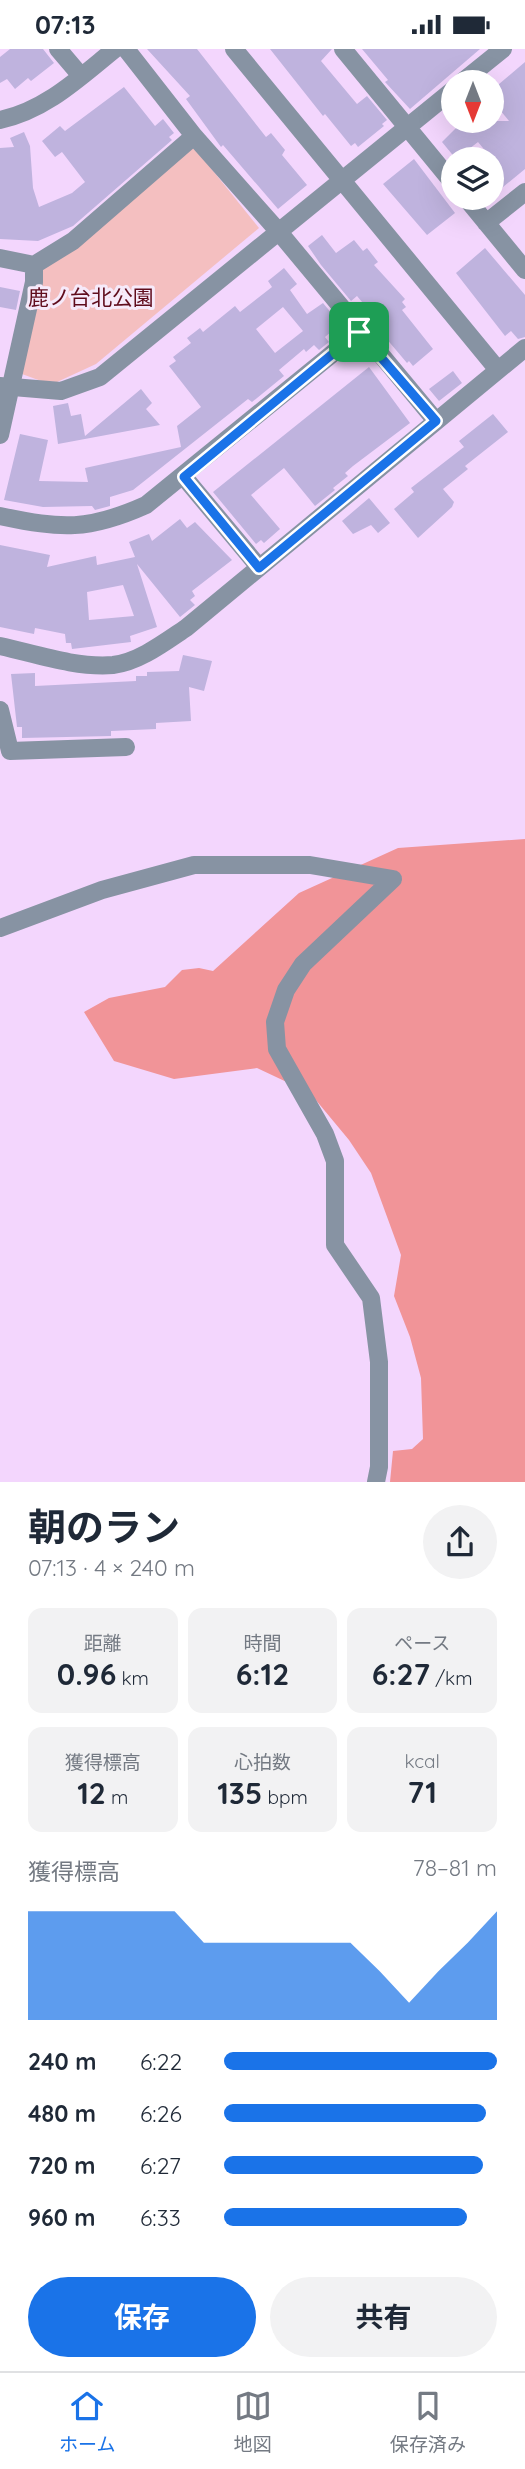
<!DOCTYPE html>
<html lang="ja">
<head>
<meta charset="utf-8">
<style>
	:root { --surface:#fff; --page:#f2f2f3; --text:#1f2937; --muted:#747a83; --line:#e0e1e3; --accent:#1a73e8 }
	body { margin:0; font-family:Quicksand,"Noto Sans JP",sans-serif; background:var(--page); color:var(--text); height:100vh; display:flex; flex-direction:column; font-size:26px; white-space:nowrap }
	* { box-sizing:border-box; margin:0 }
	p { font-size:23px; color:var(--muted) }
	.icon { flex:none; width:38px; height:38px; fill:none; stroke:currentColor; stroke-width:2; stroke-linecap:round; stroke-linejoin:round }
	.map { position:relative; height:1433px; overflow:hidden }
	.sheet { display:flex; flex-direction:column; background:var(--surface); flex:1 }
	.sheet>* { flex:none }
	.needle { width:46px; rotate:180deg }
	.buttons { position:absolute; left:441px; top:21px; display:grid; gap:14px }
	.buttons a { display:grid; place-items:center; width:63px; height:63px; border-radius:50%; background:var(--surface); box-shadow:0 7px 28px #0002; font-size:35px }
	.pin { position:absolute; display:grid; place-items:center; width:60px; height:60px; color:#fff; margin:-30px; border-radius:14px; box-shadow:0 4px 10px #0006 }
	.round { display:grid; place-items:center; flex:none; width:74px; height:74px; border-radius:37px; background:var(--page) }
	.head { display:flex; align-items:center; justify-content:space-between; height:119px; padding:0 28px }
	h1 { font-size:38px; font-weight:700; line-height:52px }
	.figures { display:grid; grid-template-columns:repeat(3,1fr); gap:10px; height:119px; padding:7px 28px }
	.figures div { display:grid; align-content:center; border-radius:14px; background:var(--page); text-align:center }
	.figures b { font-size:30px; font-weight:700 }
	.figures small { font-size:19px; font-weight:400 }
	.figures p { font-size:19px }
	.chart { height:196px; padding:14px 28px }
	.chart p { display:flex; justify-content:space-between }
	.chart svg { width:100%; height:126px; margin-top:7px; fill:var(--accent); opacity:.7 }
	.primary-button { display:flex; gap:14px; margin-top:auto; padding:14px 28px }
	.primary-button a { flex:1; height:80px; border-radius:42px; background:var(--accent); color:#fff; font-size:28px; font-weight:700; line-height:80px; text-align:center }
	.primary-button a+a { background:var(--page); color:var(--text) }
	ul { padding:0 28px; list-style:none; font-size:23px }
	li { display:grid; grid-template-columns:112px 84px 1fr; align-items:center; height:52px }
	li i { height:18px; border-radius:9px; background:var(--accent) }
	.status { display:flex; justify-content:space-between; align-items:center; height:49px; padding:0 35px; background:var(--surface); direction:ltr }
	.status svg { height:19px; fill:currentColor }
	.menu { display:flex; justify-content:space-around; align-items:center; height:98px; border-top:2px solid var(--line); background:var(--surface); font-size:19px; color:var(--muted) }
	.menu a { display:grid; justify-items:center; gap:4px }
	.menu .on { color:var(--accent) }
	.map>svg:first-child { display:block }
</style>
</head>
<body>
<div class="status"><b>07:13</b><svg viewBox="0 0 49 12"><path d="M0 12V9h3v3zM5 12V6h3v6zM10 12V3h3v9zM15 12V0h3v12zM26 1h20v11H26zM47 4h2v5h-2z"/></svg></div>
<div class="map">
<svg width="525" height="1433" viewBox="0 0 525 1433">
	<rect width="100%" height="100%" fill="#f3d6fd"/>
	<path fill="#f4bfc0" d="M 193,97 L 259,179 L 96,315 L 57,333 L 41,332 L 22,325 L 42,215 Z"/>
	<path fill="#f19498" d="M 525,790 L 525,1433 L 390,1433 L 393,1402 L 412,1400 L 423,1390 L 421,1329 L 410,1288 L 394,1247 L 401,1206 L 371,1124 L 349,1091 L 310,1044 L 257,1019 L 174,1030 L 114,1012 L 84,963 L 109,949 L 165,938 L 182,921 L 199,919 L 213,922 L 299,844 L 398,799 Z"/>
	<path fill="#bfb3de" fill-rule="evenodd" d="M 10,0 L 43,0 L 54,14 L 31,32 L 28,29 L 15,40 L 7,30 L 0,34 L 0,8 Z
		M 147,0 L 197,0 L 266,88 L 271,84 L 285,101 L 282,106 L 307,136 L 278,160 L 223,96 L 221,98 L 186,50 L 190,47 Z
		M 270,0 L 332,0 L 321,12 L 357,55 L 367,47 L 387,71 L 382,75 L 384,77 L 358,98 L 355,94 L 351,97 L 325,65 L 323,67 Z
		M 362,0 L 480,0 L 410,60 L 385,33 L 388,31 Z
		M 525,13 L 525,120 L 492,147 L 492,110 L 478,93 L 456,110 L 442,93 L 463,72 L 509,72 L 492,51 L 492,41 Z
		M 124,38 L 155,77 L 163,70 L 174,84 L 169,88 L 172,91 L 73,177 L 38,192 L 0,190 L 0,99 L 14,98 L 10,89 L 24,83 L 30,97 L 33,139 L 39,158 L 72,144 L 85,133 L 62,103 L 55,108 L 42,92 L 60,77 L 65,82 Z
		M 414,110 L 455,164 L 427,186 L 383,135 Z
		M 322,186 L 336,204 L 354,191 L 363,202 L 367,199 L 378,213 L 374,216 L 405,250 L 402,253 L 406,258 L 402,261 L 433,300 L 413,317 L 409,312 L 407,314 L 385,288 L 389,285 L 357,247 L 351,252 L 321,216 L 308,197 Z
		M 485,199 L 525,246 L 525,288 L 518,290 L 511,282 L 505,287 L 456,224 Z
		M 284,219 L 297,235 L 290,241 L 307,265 L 323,254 L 333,266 L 331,267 L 335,272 L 329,277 L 332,282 L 325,288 L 329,293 L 319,301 L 314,296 L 306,303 L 304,300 L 279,321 L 284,327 L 252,353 L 248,350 L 133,441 L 110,448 L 110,457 L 95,461 L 92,457 L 43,458 L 4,451 L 20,385 L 48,391 L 39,432 L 88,433 L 85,419 L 181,398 L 177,377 L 201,358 L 169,317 L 176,312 L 173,308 L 191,294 L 187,289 L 200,279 L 203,283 L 235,257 L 240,263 L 272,238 L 268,232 ZM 283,258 L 303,282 L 275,304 L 256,280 Z
		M 0,238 L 20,242 L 16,261 L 0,258 Z
		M 369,318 L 410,374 L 353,417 L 345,424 L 348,427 L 333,439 L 335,441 L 315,457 L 284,419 L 251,446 L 280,480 L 264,494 L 261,491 L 256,495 L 213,443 Z
		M 453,322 L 462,334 L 439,352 L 429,340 Z
		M 141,340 L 152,354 L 146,360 L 160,376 L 58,395 L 53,357 L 68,354 L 71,367 L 81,365 L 85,387 Z
		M 493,365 L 508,383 L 465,417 L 468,420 L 443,440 L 454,453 L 452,458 L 418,489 L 394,460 L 414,443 L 411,439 L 464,398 L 459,392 Z
		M 369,449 L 390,474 L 378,484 L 371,476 L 353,485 L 342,472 Z
		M 180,470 L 187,479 L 195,473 L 232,511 L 192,542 L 195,547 L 190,551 L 195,556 L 180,568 L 137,515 L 157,578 L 130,587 L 131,593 L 72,600 L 71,594 L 66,594 L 65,585 L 35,579 L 34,585 L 0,578 L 0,496 L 50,506 L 47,518 L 96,507 L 97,516 L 135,508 L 129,493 L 149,485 L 152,492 ZM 123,536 L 134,567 L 89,571 L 87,543 Z
		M 183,606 L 212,612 L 204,642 L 189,638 L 191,672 L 156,674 L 156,680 L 111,682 L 111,687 L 22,689 L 22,678 L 17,678 L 11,625 L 35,624 L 35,637 L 136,632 L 136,627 L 147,627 L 147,623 L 179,622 Z"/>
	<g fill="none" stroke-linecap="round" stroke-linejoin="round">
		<path stroke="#8793a3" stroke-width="18" d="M 58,0 L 81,27
			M 126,0 L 194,87 L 279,183 L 436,372
			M 234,0 L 498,321
			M 343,0 L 453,134
			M 462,33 L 503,0
			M 0,71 C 46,61 79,29 115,0
			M 466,149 L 525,221
			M 486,174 L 525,143
			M 0,209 L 34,216 L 73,192 L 194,87
			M 0,337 L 61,342 L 100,328 L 453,41
			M 0,386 L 34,233 L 34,216
			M 184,428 L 259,518
			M 0,467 C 62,480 88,482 146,456 L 359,283
			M 0,597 C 36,605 76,619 113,616 C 139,613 165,593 186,579 L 525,299
			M 0,661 L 10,702 L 126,698
			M 0,879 L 102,841 L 194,816 L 310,816 L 393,830
			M 376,1433 L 379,1418 L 379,1313 L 371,1249 L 335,1196 L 335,1112 L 325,1085 L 277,1000 L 275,973 L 286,941 L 303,915 L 393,830"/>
	</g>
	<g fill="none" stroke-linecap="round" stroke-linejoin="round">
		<g stroke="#fff" stroke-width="14">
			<path id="route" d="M 359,283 L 436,372 L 259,519 L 184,428 Z"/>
		</g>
		<use href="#route" stroke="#1a73e8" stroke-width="9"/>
	</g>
	<g text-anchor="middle" stroke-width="6" stroke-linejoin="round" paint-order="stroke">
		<g font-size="21" fill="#5f0c1c" stroke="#f6eafa">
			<text x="91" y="256">鹿ノ台北公園</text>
		</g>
	</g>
</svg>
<div class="buttons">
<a><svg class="needle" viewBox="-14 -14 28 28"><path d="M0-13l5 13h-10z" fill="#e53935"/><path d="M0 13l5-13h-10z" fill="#747a83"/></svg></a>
<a><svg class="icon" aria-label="layers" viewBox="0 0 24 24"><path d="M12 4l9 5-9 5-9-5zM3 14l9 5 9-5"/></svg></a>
</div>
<div class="pin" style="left:359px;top:283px;background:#1e9e55"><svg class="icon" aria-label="arrive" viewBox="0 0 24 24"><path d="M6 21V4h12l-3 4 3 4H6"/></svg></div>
</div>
<section class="sheet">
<div class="head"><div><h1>朝のラン</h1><p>07:13 · 4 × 240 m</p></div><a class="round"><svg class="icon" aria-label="share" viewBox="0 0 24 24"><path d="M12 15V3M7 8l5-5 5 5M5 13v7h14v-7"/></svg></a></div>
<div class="figures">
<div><p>距離</p><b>0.96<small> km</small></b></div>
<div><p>時間</p><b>6:12</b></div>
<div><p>ペース</p><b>6:27<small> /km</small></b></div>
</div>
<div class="figures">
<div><p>獲得標高</p><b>12<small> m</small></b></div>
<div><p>心拍数</p><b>135<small> bpm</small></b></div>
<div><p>kcal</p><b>71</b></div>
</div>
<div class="chart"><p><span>獲得標高</span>78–81 m</p>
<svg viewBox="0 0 160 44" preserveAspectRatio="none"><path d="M0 44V6L10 6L20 6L30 6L40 6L50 6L60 17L70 17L80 17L90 17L100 17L110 17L120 27L130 38L140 27L150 17L160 6V44z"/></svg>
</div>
<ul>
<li><b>240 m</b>6:22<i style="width:100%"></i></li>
<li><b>480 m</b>6:26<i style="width:96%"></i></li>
<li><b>720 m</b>6:27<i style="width:95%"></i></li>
<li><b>960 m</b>6:33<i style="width:89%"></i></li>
</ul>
<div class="primary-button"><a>保存</a><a>共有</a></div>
</section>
<nav class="menu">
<a class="on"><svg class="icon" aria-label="home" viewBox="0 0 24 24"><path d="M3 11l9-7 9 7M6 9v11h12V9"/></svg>ホーム</a>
<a><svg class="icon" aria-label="map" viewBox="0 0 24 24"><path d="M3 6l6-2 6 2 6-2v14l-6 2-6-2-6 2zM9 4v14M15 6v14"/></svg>地図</a>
<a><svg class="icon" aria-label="saved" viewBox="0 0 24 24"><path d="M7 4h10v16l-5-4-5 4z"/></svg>保存済み</a>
</nav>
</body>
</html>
